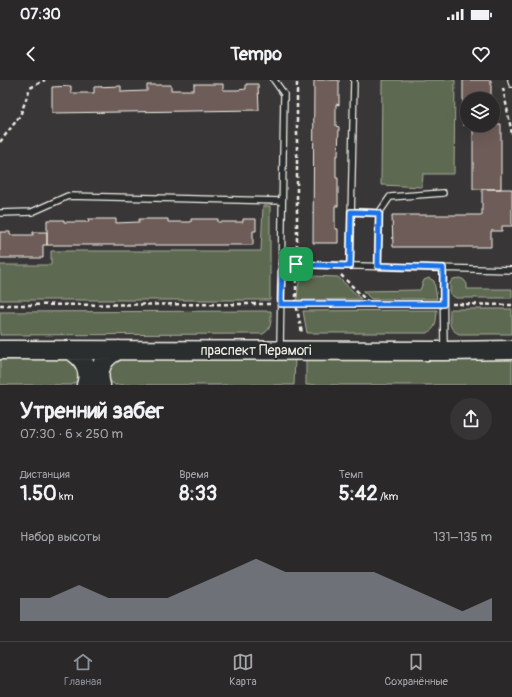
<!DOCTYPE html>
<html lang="ru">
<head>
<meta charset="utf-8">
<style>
	:root { --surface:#2a2829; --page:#363435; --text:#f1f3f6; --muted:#a5a6a8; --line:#464446; --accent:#8c9099 }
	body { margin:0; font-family:Pangolin,sans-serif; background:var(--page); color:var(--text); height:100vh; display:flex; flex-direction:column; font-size:15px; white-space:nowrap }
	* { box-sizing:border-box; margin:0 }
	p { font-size:13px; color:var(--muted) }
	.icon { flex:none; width:22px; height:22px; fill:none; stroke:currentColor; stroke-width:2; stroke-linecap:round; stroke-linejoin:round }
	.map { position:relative; height:305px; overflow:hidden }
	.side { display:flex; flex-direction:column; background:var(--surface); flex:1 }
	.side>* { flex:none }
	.tools { position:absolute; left:460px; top:12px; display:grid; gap:8px }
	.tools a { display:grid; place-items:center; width:40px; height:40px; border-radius:50%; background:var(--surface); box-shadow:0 4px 16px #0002,0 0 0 1px var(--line); font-size:20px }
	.pin { position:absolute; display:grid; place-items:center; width:34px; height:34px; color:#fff; margin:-17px; border-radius:8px; box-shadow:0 2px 6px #0006 }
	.round { display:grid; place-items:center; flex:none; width:42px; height:42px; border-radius:21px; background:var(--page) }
	.head { display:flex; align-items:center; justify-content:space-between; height:68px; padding:0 20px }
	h1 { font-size:22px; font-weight:700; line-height:30px }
	.figures { display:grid; grid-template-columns:repeat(3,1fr); gap:6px; height:68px; padding:4px 20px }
	.figures div { display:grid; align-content:center }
	.figures b { font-size:20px; font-weight:700 }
	.figures small { font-size:11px; font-weight:400 }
	.figures p { font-size:11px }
	.chart { height:112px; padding:8px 20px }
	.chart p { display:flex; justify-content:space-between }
	.chart svg { width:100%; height:72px; margin-top:4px; fill:var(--accent); opacity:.7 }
	.status { display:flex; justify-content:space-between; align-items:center; height:28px; padding:0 20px; background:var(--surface); direction:ltr }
	.status svg { height:11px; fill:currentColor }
	header { display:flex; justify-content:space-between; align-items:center; height:52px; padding:0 20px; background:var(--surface); font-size:18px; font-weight:700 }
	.tabs { display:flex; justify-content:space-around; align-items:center; height:56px; border-top:1px solid var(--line); background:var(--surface); font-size:11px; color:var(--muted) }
	.tabs a { display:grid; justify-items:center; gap:2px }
	.tabs .current { color:var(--accent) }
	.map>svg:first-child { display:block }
</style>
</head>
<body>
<div class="status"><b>07:30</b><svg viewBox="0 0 49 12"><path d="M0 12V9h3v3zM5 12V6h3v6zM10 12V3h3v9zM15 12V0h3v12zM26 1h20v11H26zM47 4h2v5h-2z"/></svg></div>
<header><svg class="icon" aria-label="back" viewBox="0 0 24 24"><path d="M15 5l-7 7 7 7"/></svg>Tempo<svg class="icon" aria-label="heart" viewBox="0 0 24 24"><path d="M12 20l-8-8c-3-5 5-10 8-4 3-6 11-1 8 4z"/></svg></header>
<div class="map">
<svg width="512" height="305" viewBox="0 0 512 305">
	<rect width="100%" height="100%" fill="#383637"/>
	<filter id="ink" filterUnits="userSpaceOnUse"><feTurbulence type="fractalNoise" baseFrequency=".025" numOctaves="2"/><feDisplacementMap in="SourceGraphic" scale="8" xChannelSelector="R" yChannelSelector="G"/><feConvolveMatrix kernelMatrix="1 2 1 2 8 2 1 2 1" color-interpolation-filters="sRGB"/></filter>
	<g filter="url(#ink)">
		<path fill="#5d6951" stroke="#a8ad9c" d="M 382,0 L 455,0 L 454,94 L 423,94 L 422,107 L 381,105 Z
			M 263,126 L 270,126 L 270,220 L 0,220 L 0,185 L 51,185 L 51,171 L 261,171 Z
			M 312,196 L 338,197 L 361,219 L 297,220 L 298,206 L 301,198 Z
			M 429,198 L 434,201 L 437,219 L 371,219 L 363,211 L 420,210 L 424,200 Z
			M 460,198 L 464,200 L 467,204 L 467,209 L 512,209 L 512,218 L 456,218 L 450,214 L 450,203 L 453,199 Z
			M 450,229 L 512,229 L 512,254 L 459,254 C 447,248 450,241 450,229 Z
			M 437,230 C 436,240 437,249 427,253 L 307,253 L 303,231 Z
			M 271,231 C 271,241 272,249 263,254 L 0,255 L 0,232 Z
			M 295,277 L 294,305 L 115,305 L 110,301 L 107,292 L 113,279 Z
			M 512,278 L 512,305 L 306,305 L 306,279 Z
			M 0,279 L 70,279 L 79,286 L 79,299 L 72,305 L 0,305 Z"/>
		<path fill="#6e5c59" stroke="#f4f1e8" d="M 314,0 L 339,0 L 339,25 L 336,24 L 336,46 L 339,47 L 338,76 L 336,76 L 336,98 L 338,98 L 338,126 L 335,126 L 335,149 L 338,149 L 338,163 L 313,163 Z
			M 463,0 L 491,0 L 491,19 L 467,19 L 467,45 L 463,45 Z
			M 194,4 L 223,4 L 223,10 L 237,10 L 246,9 L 246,4 L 258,4 L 259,30 L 52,33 L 52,7 L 71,6 L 71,13 L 94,13 L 94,7 L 121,6 L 121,12 L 147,11 L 147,5 L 171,5 L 171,10 L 194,10 Z
			M 493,44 L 501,44 L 501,109 L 473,109 L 473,45 Z
			M 482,109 L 512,109 L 512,146 L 502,146 L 502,151 L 491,151 L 491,167 L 393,167 L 392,135 L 482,135 Z
			M 88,139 L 116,139 L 116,143 L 139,142 L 139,139 L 168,139 L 168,142 L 191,142 L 191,139 L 218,139 L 218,142 L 243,142 L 243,139 L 256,139 L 256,151 L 253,151 L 253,165 L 47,165 L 47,140 L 64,140 L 64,142 L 89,142 Z
			M 0,152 L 10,152 L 10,155 L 33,155 L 33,152 L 47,152 L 47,165 L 43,165 L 43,178 L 0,178 Z"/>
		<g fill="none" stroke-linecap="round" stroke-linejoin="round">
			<g stroke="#f4f1e8" stroke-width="8">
				<path id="lane" d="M 274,0 L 284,14 L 280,268
					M 511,0 L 512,4
					M 351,132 L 379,133
					M 0,133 L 32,132 L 68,116 L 282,121
					M 281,184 L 512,190
					M 350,186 L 354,0
					M 378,186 L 379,133 L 390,117 L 443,113
					M 443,188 L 444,270"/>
			</g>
			<g stroke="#f4f1e8" stroke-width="21">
				<path id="primary" d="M 0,270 L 444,271 L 512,270
					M 70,270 C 83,277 91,290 86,305
					M 101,305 C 96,289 104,276 119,270"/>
			</g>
			<path stroke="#f4f1e8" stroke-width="2.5" stroke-dasharray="4 3" stroke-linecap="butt" d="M 503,8 L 512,54
				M 0,62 L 20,36 L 30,8 L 45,0
				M 297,175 L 297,0
				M 296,192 L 296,224 L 302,253
				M 341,195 L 370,224
				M 288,224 L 435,224
				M 452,224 L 512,225
				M 0,225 L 271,224"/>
			<use href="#lane" stroke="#2a2d2e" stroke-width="5.5"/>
			<use href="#primary" stroke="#2a2d2e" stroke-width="18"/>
		</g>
	</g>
	<g fill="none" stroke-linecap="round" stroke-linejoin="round" filter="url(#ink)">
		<g stroke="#fff" stroke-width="8">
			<path id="route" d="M 351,132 L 379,133 L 378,186 L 443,188 L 443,224 L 281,224 L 282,184 L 350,186 Z"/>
		</g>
		<use href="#route" stroke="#1a73e8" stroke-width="5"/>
	</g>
	<g text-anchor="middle" stroke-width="3.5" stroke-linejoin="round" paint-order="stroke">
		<g font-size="14" fill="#f4f1e8" stroke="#2a2d2e">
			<text x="256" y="275">праспект Перамогі</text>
		</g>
	</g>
</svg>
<div class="tools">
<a><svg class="icon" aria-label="layers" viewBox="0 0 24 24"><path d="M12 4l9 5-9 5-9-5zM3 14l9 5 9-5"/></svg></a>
</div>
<div class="pin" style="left:296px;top:184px;background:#1e9e55"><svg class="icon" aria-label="arrive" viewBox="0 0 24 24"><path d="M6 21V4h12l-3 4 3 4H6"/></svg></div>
</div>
<section class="side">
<div class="head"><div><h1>Утренний забег</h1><p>07:30 · 6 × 250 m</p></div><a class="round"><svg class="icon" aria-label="share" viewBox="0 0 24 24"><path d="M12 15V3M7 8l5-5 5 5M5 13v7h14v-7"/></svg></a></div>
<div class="figures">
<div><p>Дистанция</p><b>1.50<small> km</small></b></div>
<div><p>Время</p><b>8:33</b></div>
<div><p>Темп</p><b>5:42<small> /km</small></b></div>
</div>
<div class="chart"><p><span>Набор высоты</span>131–135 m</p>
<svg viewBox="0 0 160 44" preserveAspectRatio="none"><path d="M0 44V30L10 30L20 22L30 30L40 30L50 30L60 22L70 14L80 6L90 14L100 14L110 14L120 14L130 22L140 30L150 38L160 30V44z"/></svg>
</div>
</section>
<nav class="tabs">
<a class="current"><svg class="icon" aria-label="home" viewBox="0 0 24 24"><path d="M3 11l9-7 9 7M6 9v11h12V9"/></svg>Главная</a>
<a><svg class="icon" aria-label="map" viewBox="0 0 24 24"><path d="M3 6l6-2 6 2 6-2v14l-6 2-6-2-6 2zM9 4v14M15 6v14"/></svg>Карта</a>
<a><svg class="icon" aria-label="saved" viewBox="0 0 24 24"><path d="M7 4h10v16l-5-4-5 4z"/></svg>Сохранённые</a>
</nav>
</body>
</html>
